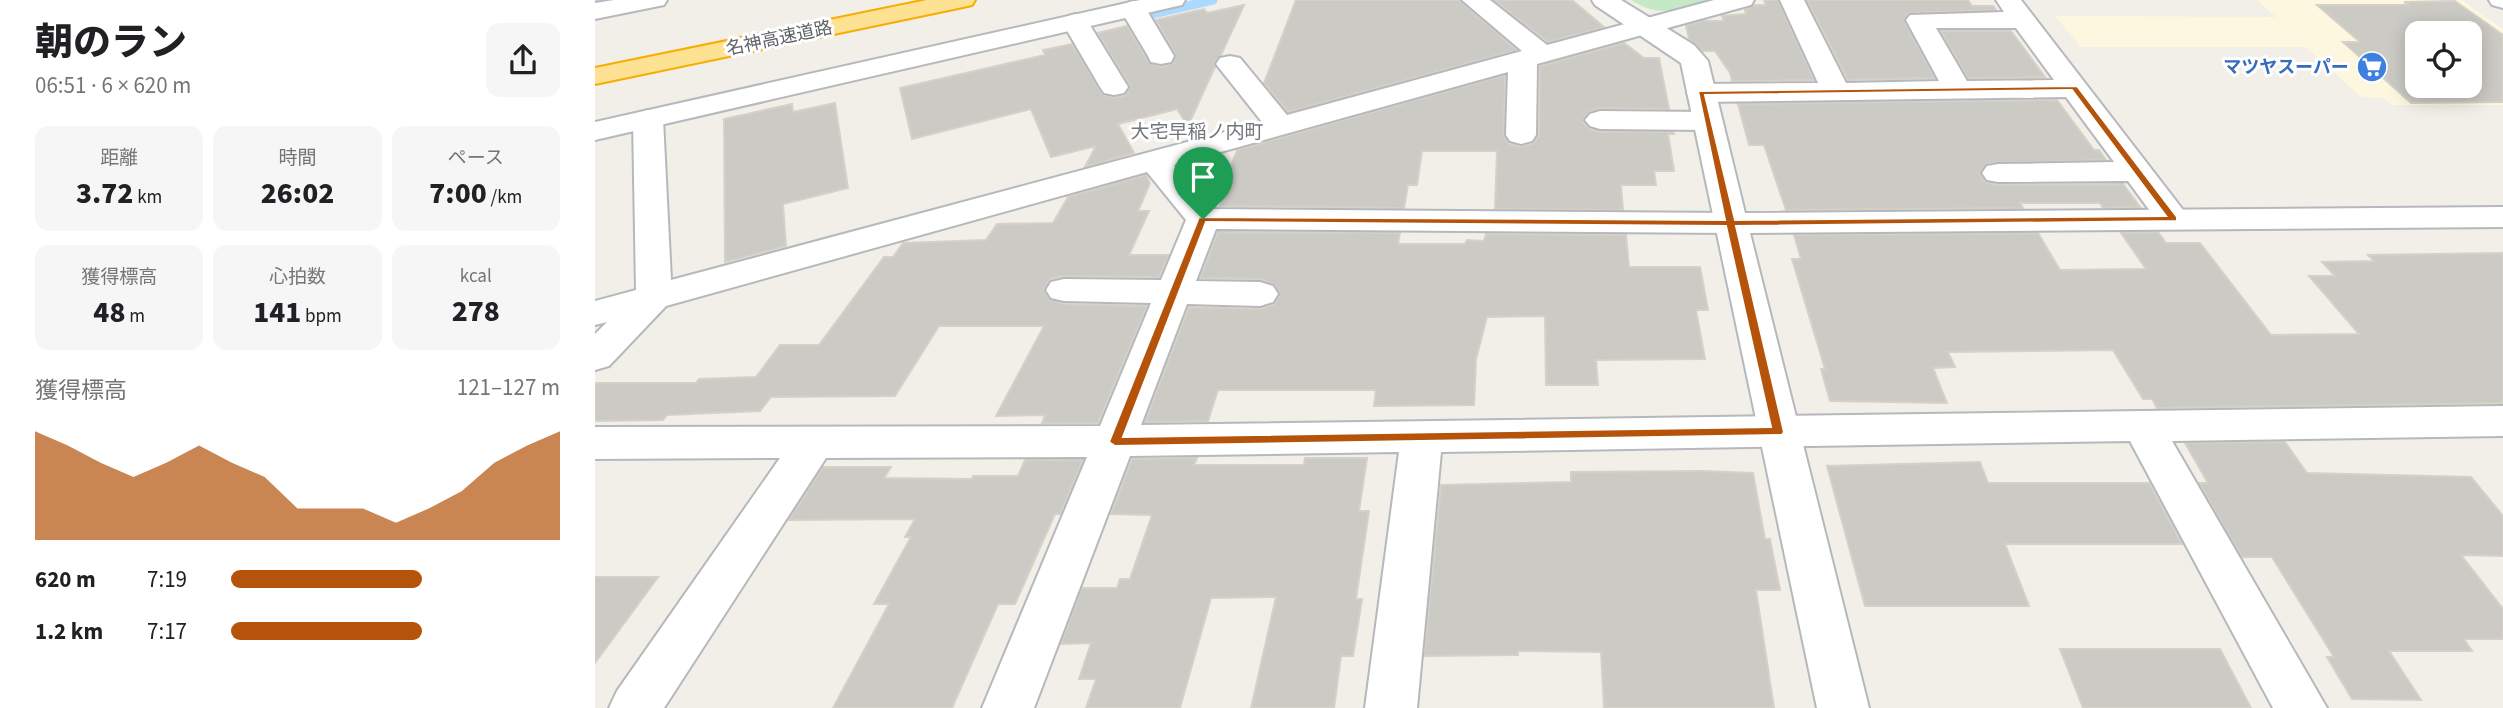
<!DOCTYPE html>
<html lang="ja">
<head>
<meta charset="utf-8">
<style>
	:root { --surface:#fff; --page:#f6f6f6; --text:#202124; --muted:#757577; --accent:#b45309 }
	body { margin:0; font-family:"Source Sans 3","Noto Sans JP",sans-serif; background:var(--page); color:var(--text); height:100vh; display:flex; flex-direction:column; font-size:26px; white-space:nowrap }
	* { box-sizing:border-box; margin:0 }
	p { font-size:23px; color:var(--muted) }
	.icon { flex:none; width:38px; height:38px; fill:none; stroke:currentColor; stroke-width:2; stroke-linecap:round; stroke-linejoin:round }
	.map { position:relative; flex:1; overflow:hidden }
	.sheet { display:flex; flex-direction:column; background:var(--surface); width:595px }
	.sheet>* { flex:none }
	.controls { position:absolute; left:1810px; top:21px; display:grid; gap:14px }
	.controls a { display:grid; place-items:center; width:77px; height:77px; border-radius:14px; background:var(--surface); box-shadow:0 4px 18px #0003; font-size:35px }
	.pin { position:absolute; display:grid; place-items:center; width:60px; height:60px; color:#fff; margin:-72px -30px; border-radius:50% 50% 50% 0; rotate:-45deg; box-shadow:0 0 7px #0007 }
	.pin .icon { rotate:45deg }
	.round { display:grid; place-items:center; flex:none; width:74px; height:74px; border-radius:14px; background:var(--page) }
	.headline { display:flex; align-items:center; justify-content:space-between; height:119px; padding:0 35px }
	h1 { font-size:38px; font-weight:800; line-height:52px }
	.figures { display:grid; grid-template-columns:repeat(3,1fr); gap:10px; height:119px; padding:7px 35px }
	.figures div { display:grid; align-content:center; border-radius:14px; background:var(--page); text-align:center }
	.figures b { font-size:30px; font-weight:800 }
	.figures small { font-size:19px; font-weight:400 }
	.figures p { font-size:19px }
	.chart { height:196px; padding:14px 35px }
	.chart p { display:flex; justify-content:space-between }
	.chart svg { width:100%; height:126px; margin-top:7px; fill:var(--accent); opacity:.7 }
	ul { padding:0 35px; list-style:none; font-size:23px }
	li { display:grid; grid-template-columns:112px 84px 1fr; align-items:center; height:52px }
	li i { height:18px; border-radius:9px; background:var(--accent) }
	main { display:flex; flex:1; min-height:0 }
	.map>svg:first-child { display:block }
</style>
</head>
<body>
<main>
<section class="sheet">
<div class="headline"><div><h1>朝のラン</h1><p>06:51 · 6 × 620 m</p></div><a class="round"><svg class="icon" aria-label="share" viewBox="0 0 24 24"><path d="M12 15V3M7 8l5-5 5 5M5 13v7h14v-7"/></svg></a></div>
<div class="figures">
<div><p>距離</p><b>3.72<small> km</small></b></div>
<div><p>時間</p><b>26:02</b></div>
<div><p>ペース</p><b>7:00<small> /km</small></b></div>
</div>
<div class="figures">
<div><p>獲得標高</p><b>48<small> m</small></b></div>
<div><p>心拍数</p><b>141<small> bpm</small></b></div>
<div><p>kcal</p><b>278</b></div>
</div>
<div class="chart"><p><span>獲得標高</span>121–127 m</p>
<svg viewBox="0 0 160 44" preserveAspectRatio="none"><path d="M0 44V6L10 11L20 17L30 22L40 17L50 11L60 17L70 22L80 33L90 33L100 33L110 38L120 33L130 27L140 17L150 11L160 6V44z"/></svg>
</div>
<ul>
<li><b>620 m</b>7:19<i style="width:58%"></i></li>
<li><b>1.2 km</b>7:17<i style="width:58%"></i></li>
</ul>
</section>
<div class="map">
<svg width="1908" height="708" viewBox="0 0 1908 708">
	<rect width="100%" height="100%" fill="#f1efe8"/>
	<path fill="#fef7e0" fill-rule="evenodd" d="M 1662,0 L 1867,0 L 1908,29 L 1908,105 L 1797,105 L 1789,98 L 1766,97 L 1711,47 L 1486,47 L 1460,16 L 1681,17 ZM 1822,33 L 1874,33 L 1874,86 L 1822,86 Z"/>
	<path fill="#c5e8c5" d="M 1036,0 L 1114,0 C 1082,9 1066,19 1036,0 Z"/>
	<g fill="none" stroke-linecap="round" stroke-linejoin="round">
		<path stroke="#aadaff" stroke-width="9" d="M 553,15 L 618,0"/>
		<path fill="#aadaff" fill-rule="evenodd" d="M 0,0 L 37,0 L 31,9 L 0,16 Z"/>
	</g>
	<path fill="#cccac5" stroke="#d6d1c6" stroke-width="2" fill-rule="evenodd" d="M 701,0 L 864,0 L 922,50 L 693,112 L 669,83 Z
		M 899,0 L 977,0 L 1009,27 L 953,42 Z
		M 1169,0 L 1183,0 L 1219,80 L 1137,81 L 1135,73 L 1120,51 L 1108,51 L 1094,39 L 1091,26 L 1107,21 L 1129,21 L 1127,16 L 1151,14 L 1150,10 L 1159,5 L 1171,5 Z
		M 1212,0 L 1373,0 L 1377,6 L 1398,6 L 1401,10 L 1313,13 L 1309,21 L 1340,78 L 1253,80 Z
		M 1860,1 L 1908,35 L 1908,102 L 1816,103 L 1748,42 L 1765,42 L 1722,5 L 1815,5 L 1809,2 ZM 1822,33 L 1874,33 L 1874,86 L 1822,86 Z
		M 649,5 L 626,55 L 619,63 L 620,67 L 593,126 L 582,109 L 523,124 L 539,153 L 490,167 L 501,146 L 456,157 L 436,109 L 317,139 L 305,88 L 450,55 L 448,50 L 477,44 L 507,94 L 518,98 L 530,96 L 535,86 L 503,33 L 532,26 L 554,63 L 567,67 L 578,63 L 581,55 L 561,20 L 609,9 L 612,13 Z
		M 1346,31 L 1416,31 L 1450,77 L 1373,78 Z
		M 1029,43 L 1049,58 L 1064,58 L 1074,109 L 1004,108 L 993,112 L 988,122 L 994,129 L 1005,132 L 1078,132 L 1079,134 L 1073,134 L 1079,171 L 1059,171 L 1061,185 L 1026,185 L 1028,210 L 900,209 L 902,151 L 827,151 L 822,185 L 813,185 L 809,208 L 625,206 L 632,190 L 632,187 L 628,187 L 642,150 L 910,75 L 909,136 L 914,144 L 925,147 L 938,144 L 944,135 L 945,66 Z
		M 1462,100 L 1499,150 L 1504,150 L 1511,160 L 1392,163 L 1384,173 L 1390,182 L 1403,185 L 1528,184 L 1545,207 L 1508,208 L 1505,203 L 1425,203 L 1428,208 L 1191,210 L 1169,145 L 1154,145 L 1143,104 Z
		M 240,103 L 253,188 L 188,204 L 191,246 L 130,262 L 129,119 L 197,104 L 198,112 Z
		M 551,175 L 555,183 L 543,211 L 554,211 L 534,255 L 574,255 L 564,277 L 469,276 L 455,279 L 449,289 L 454,299 L 468,304 L 552,306 L 503,423 L 447,423 L 450,415 L 401,416 L 449,326 L 344,326 L 300,396 L 176,397 L 165,411 L 72,415 L 68,420 L 0,421 L 0,383 L 101,383 L 104,379 L 161,377 L 185,345 L 224,345 L 289,257 L 298,257 L 308,243 L 391,240 L 402,224 L 458,223 L 473,197 Z
		M 623,232 L 805,233 L 803,244 L 870,244 L 872,240 L 889,241 L 891,234 L 1031,235 L 1034,267 L 1105,267 L 1113,310 L 1101,310 L 1110,359 L 1001,360 L 1003,385 L 951,385 L 950,316 L 892,317 L 881,359 L 879,405 L 779,406 L 781,390 L 623,390 L 613,421 L 550,422 L 594,307 L 665,309 L 679,305 L 685,295 L 680,285 L 666,279 L 605,278 Z
		M 1563,232 L 1571,243 L 1605,243 L 1676,335 L 1764,334 L 1714,276 L 1740,276 L 1727,262 L 1779,261 L 1773,255 L 1908,253 L 1908,403 L 1562,408 L 1557,399 L 1548,399 L 1518,350 L 1353,352 L 1360,367 L 1338,368 L 1352,403 L 1235,401 L 1226,369 L 1230,369 L 1197,259 L 1206,259 L 1199,235 L 1443,233 L 1465,270 L 1551,269 L 1526,233 Z
		M 1690,442 L 1712,473 L 1876,477 L 1908,516 L 1908,556 L 1866,555 L 1908,609 L 1908,639 L 1869,639 L 1877,651 L 1794,651 L 1826,700 L 1757,699 L 1732,657 L 1739,657 L 1677,557 L 1647,557 L 1604,483 L 1613,483 L 1590,443 Z
		M 602,458 L 599,465 L 709,465 L 710,458 L 772,458 L 764,511 L 774,511 L 761,599 L 767,599 L 758,656 L 746,656 L 739,708 L 656,708 L 681,597 L 616,598 L 585,708 L 491,708 L 501,679 L 484,679 L 496,643 L 466,644 L 487,588 L 522,588 L 525,579 L 535,579 L 557,515 L 516,514 L 537,459 Z
		M 430,460 L 488,460 L 465,514 L 460,514 L 420,604 L 403,604 L 357,708 L 238,708 L 294,604 L 279,604 L 316,537 L 310,537 L 320,519 L 194,520 L 228,467 L 296,467 L 289,478 L 377,479 L 378,476 L 423,476 Z
		M 1385,462 L 1393,483 L 1554,483 L 1587,544 L 1410,544 L 1434,606 L 1270,606 L 1232,466 Z
		M 1108,471 L 1158,473 L 1170,539 L 1175,539 L 1185,590 L 1161,590 L 1179,708 L 1009,708 L 1006,652 L 923,651 L 923,655 L 829,656 L 846,485 L 976,482 L 976,472 Z
		M 0,577 L 63,577 L 0,663 Z
		M 1465,649 L 1625,649 L 1656,708 L 1488,708 Z"/>
	<g fill="none" stroke-linecap="round" stroke-linejoin="round">
		<g stroke="#b5b8bc" stroke-width="4">
			<path id="minor" d="M 867,0 L 895,0 L 952,45 L 1119,0 L 1159,0 L 1156,5 L 942,64 L 941,135 L 937,141 L 926,144 L 915,141 L 911,135 L 913,72 L 579,165 L 617,209 L 1136,213 L 1148,216 L 1153,223 L 1148,230 L 1136,233 L 621,229 L 601,281 L 665,282 L 678,286 L 683,294 L 678,302 L 665,306 L 592,304 L 546,425 L 1908,406 L 1908,436 L 1577,441 L 1732,708 L 1678,708 L 1535,441 L 846,452 L 822,708 L 770,708 L 804,452 L 535,456 L 439,708 L 387,708 L 492,457 L 231,458 L 69,708 L 14,708 L 22,691 L 185,458 L 0,459 L 0,427 L 505,426 L 556,303 L 469,301 L 456,298 L 451,290 L 456,282 L 469,279 L 566,280 L 591,220 L 552,172 L 71,306 L 14,366 L 0,370 L 0,334 L 12,322 L 0,325 L 0,301 L 41,290 L 38,119 L 43,113 L 53,110 L 63,113 L 68,119 L 76,280 L 667,122 L 621,64 L 625,58 L 635,56 L 645,58 L 692,115 L 927,51 Z
				M 1185,0 L 1209,0 L 1251,83 L 1344,81 L 1311,20 L 1315,15 L 1409,12 L 1401,0 L 1426,0 L 1595,219 L 1590,226 L 1578,229 L 1566,226 L 1533,181 L 1403,182 L 1392,180 L 1387,173 L 1392,166 L 1403,164 L 1519,162 L 1471,97 L 1106,102 L 1096,99 L 1092,93 L 1096,87 L 1106,84 L 1223,83 ZM 1341,28 L 1421,28 L 1459,80 L 1372,81 Z
				M 538,1 L 547,4 L 551,9 L 579,56 L 576,62 L 566,64 L 556,62 L 553,56 L 525,9 L 529,4 Z
				M 480,14 L 489,17 L 493,22 L 533,87 L 529,93 L 519,95 L 509,93 L 505,87 L 467,22 L 471,17 Z
				M 1005,111 L 1112,112 L 1122,115 L 1127,121 L 1122,127 L 1112,130 L 1005,129 L 995,126 L 990,120 L 995,114 Z"/>
		</g>
		<g stroke="#b5b8bc" stroke-width="4">
			<path id="tertiary" d="M 19,0 L 72,0 L 69,5 L 0,19 L 0,3 Z
				M 545,0 L 590,0 L 587,5 L 578,7 L 0,140 L 0,122 Z
				M 997,0 L 1026,0 L 1099,45 L 1113,61 L 1150,213 L 1908,207 L 1908,227 L 1155,233 L 1274,708 L 1222,708 L 1086,63 L 1000,5 Z"/>
		</g>
		<g stroke="#b6babf" stroke-width="4">
			<path id="secondary" d="M 1894,0 L 1908,0 L 1908,8 L 1897,5 Z"/>
		</g>
		<g stroke="#f9ab00" stroke-width="4">
			<path id="motorway" d="M 332,0 L 380,0 L 377,5 L 368,7 L 0,84 L 0,68 Z"/>
		</g>
		<use href="#minor" fill="#fff" fill-rule="evenodd"/>
		<use href="#tertiary" fill="#fff" fill-rule="evenodd"/>
		<use href="#secondary" fill="#fff" fill-rule="evenodd"/>
		<use href="#motorway" fill="#fde293" fill-rule="evenodd"/>
	</g>
	<path fill="#b45309" stroke="#fff" stroke-width="2" fill-rule="evenodd" d="M 1482,86 L 1582,217 L 1582,221 L 1141,226 L 1189,432 L 1187,435 L 520,446 L 514,442 L 604,217 L 1130,220 L 1103,91 ZM 1477,90 L 1571,216 L 1140,220 L 1110,95 ZM 611,222 L 1131,226 L 1176,427 L 528,437 Z"/>
	<defs>
		<g id="supermarket-disc" transform="scale(1.575)"><circle r="9.5" fill="#3f7fe0" stroke="#fff"/><path d="M-6-5.5h2.5l.6 2H6L4.5 2H-2.5L-4.4-4H-6ZM-1.5 3.2a1.3 1.3 0 1 0 .1 0ZM3 3.2a1.3 1.3 0 1 0 .1 0Z" fill="#fff"/></g>
	</defs>
	<g fill-rule="evenodd">
		<use href="#supermarket-disc" x="1777" y="67"/>
	</g>
	<g text-anchor="middle" stroke-width="6" stroke-linejoin="round" paint-order="stroke">
		<g font-size="18" fill="#5f6368" stroke="#fff">
			<text transform="translate(184 38) rotate(-12)" y="6">名神高速道路</text>
		</g>
		<g font-size="18" font-weight="bold" fill="#366cbe" stroke="#fff" text-anchor="end">
			<text x="1754" y="73">マツヤスーパー</text>
		</g>
		<g font-size="19" fill="#70757a" stroke="#fff">
			<text x="602" y="138">大宅早稲ノ内町</text>
		</g>
	</g>
</svg>
<div class="controls">
<a><svg class="icon" aria-label="locate" viewBox="0 0 24 24"><circle cx="12" cy="12" r="6"/><path d="M12 2v4M12 18v4M2 12h4M18 12h4"/></svg></a>
</div>
<div class="pin" style="left:608px;top:219px;background:#1e9e55"><svg class="icon" aria-label="arrive" viewBox="0 0 24 24"><path d="M6 21V4h12l-3 4 3 4H6"/></svg></div>
</div>
</main>
</body>
</html>
